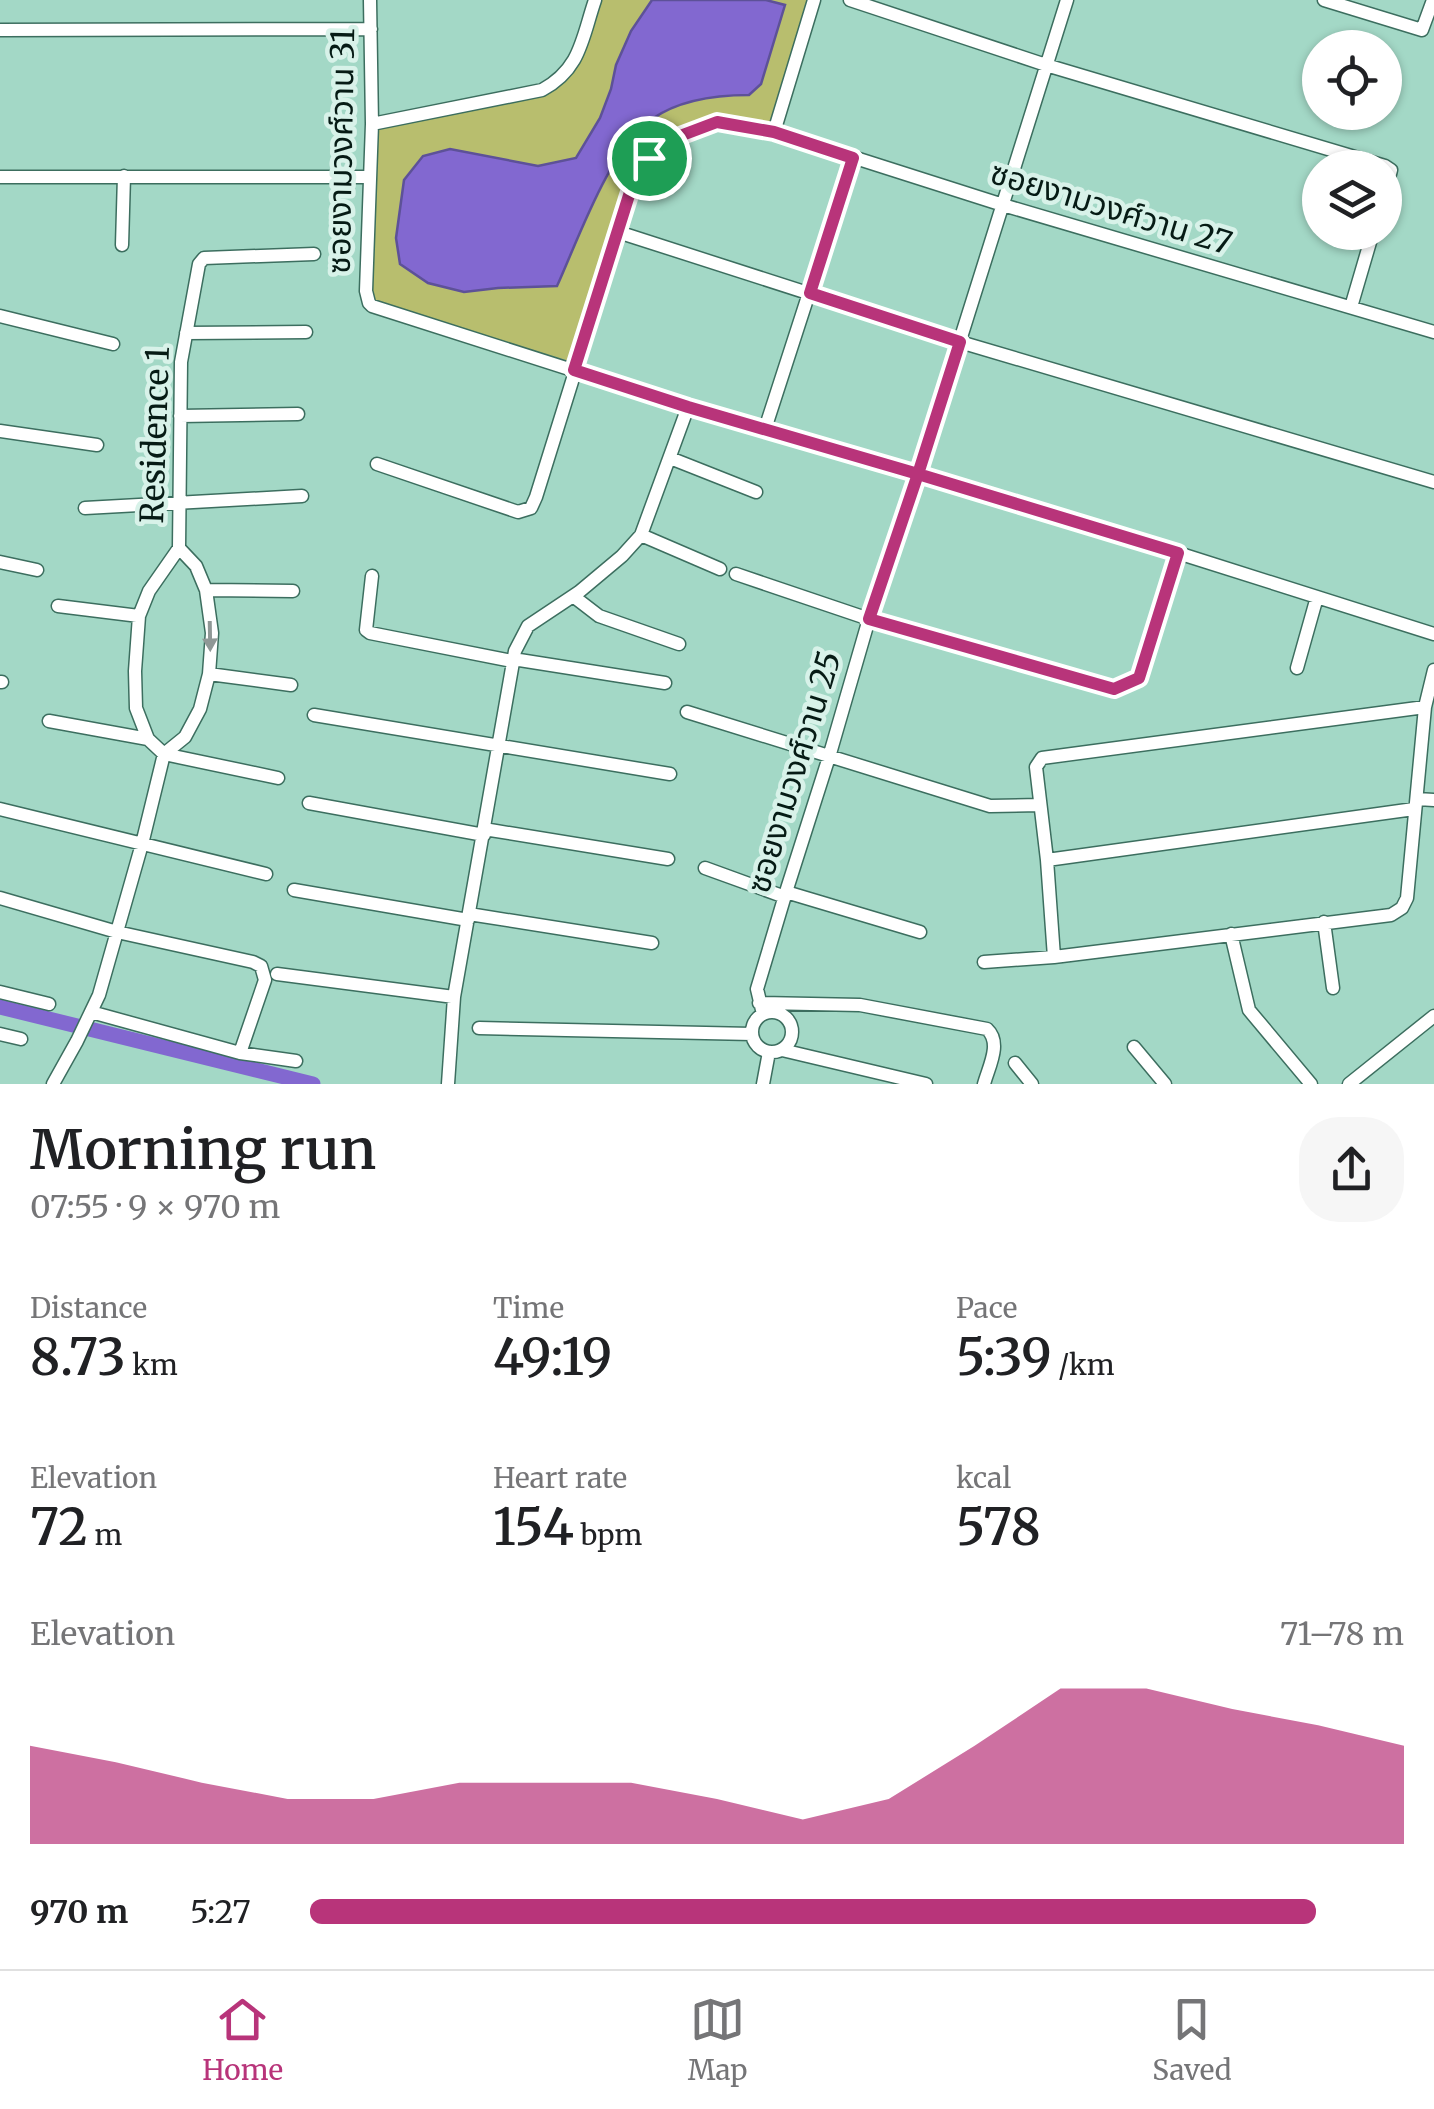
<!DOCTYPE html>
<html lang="en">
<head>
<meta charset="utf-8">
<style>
	:root { --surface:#fff; --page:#f6f6f6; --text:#202124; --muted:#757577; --line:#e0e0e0; --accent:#b8347a }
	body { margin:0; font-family:Merriweather,"Noto Sans Thai",serif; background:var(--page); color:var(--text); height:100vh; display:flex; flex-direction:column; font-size:38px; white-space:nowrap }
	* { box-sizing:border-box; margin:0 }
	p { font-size:32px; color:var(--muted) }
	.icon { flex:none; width:55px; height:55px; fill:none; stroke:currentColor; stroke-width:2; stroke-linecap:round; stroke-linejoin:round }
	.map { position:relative; height:1084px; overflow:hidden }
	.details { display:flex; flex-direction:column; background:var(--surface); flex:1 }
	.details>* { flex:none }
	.tools { position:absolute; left:1302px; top:30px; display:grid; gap:20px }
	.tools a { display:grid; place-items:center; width:100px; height:100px; border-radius:50%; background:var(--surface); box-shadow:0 2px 8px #0004; font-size:50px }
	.pin { position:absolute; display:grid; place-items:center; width:85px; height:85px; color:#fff; margin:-42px; border:5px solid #fff; border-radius:50%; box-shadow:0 2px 10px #0007 }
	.round { display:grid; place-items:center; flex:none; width:105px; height:105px; border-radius:40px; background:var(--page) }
	.head { display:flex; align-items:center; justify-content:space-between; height:170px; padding:0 30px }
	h1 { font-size:55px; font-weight:600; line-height:75px }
	.metrics { display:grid; grid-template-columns:repeat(3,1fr); gap:15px; height:170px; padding:10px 30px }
	.metrics div { display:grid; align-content:center }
	.metrics b { font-size:50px; font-weight:600 }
	.metrics small { font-size:28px; font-weight:400 }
	.metrics p { font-size:28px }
	.chart { height:280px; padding:20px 30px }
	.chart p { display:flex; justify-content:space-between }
	.chart svg { width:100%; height:180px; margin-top:10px; fill:var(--accent); opacity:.7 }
	ul { padding:0 30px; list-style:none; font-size:32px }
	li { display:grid; grid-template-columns:160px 120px 1fr; align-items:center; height:75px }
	li i { height:25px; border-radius:12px; background:var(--accent) }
	.tabs { display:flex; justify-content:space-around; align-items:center; height:140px; border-top:2px solid var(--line); background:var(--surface); font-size:28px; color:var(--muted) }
	.tabs a { display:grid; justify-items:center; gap:5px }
	.tabs .selected { color:var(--accent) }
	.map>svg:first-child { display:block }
</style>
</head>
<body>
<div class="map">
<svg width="1434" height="1084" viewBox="0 0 1434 1084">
	<rect width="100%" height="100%" fill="#a3d8c6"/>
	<path fill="#b8be6e" d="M 600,0 L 817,0 L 777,129 L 714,114 L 659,135 L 631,169 L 572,362 L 370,301 L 376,127 L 544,94 C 587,72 587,42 600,0 Z"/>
	<path fill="#8268d0" stroke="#5d5198" stroke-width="2.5" d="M 652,0 L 766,0 L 785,5 L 761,84 L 749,95 C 717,95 679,100 652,119 C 610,147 578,240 557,286 L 498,288 L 464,292 L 428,283 L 400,264 L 396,238 L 404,180 L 423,156 L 450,149 L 538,166 L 576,158 L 600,118 L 611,89 L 616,65 L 631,31 Z"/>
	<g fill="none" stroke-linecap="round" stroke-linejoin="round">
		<path stroke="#8268d0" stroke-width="15" d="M 0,1007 L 313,1084"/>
		<g stroke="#3c6e5f" stroke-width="15">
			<path id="street" d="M 370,0 L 372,124 L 366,291 L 369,303 L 372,306 L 688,407 L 1178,553 L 1434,634
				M 850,0 L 1046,65 L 1385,166 L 1391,170 L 1385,193
				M 1324,0 L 1422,30 L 1433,0
				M 0,30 L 371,29
				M 372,124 L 542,90 C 581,69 582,38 595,0
				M 774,132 L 814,0
				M 0,177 L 370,177
				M 618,232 L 960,342 L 1434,482
				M 122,245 L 124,176
				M 1351,307 L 1373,232
				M 0,316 L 113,344
				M 186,333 L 306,332
				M 180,416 L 298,414
				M 765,429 L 853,157
				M 0,431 L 97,445
				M 670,458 L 756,492
				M 377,464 L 518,512 L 531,508 L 536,497 L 637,173 L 665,142 L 717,122 L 774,132 L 1003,205 L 1434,332
				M 85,508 L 302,496
				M 641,535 L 720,569
				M 0,562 L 37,570
				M 736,574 L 869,619 L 1113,689 L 1139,678 L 1178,553
				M 372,576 L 366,630 L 370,633 L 512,661
				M 206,590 L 293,591
				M 573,596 L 599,616 L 679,644
				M 58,606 L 139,616
				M 513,659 L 665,683
				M 1297,668 L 1317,597
				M 209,674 L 291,685
				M 0,682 L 2,682
				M 687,712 L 990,806 L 1040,805
				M 314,715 L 670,774
				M 49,721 L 148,739
				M 164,754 L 148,739 L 136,708 L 135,671 L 139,616 L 149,591 L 179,548 L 181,362 L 199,264 L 204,258 L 314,254
				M 164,754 L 278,778
				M 1417,799 L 1434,800
				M 309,803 L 484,835
				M 0,809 L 266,874
				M 484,829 L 668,859
				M 1047,860 L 1414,809
				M 705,868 L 785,897
				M 294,890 L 468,920
				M 786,892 L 920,932
				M 0,898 L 117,932 L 253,962 L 261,966 L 265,980 L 240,1053
				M 469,914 L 652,943
				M 1324,922 L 1333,988
				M 1231,934 L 1249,1010 L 1311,1084
				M 1054,957 L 1047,860 L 1036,767 L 1042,758 L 1425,707
				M 984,962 L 1054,957 L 1391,915 L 1402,908 L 1407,898 L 1425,707 L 1434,670
				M 277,974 L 454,997
				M 0,992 L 49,1004
				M 759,1003 L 860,1005 L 987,1029 C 1002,1043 989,1066 984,1084
				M752 1032a20 20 0 1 1 40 0a20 20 0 1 1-40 0Z
				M 91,1012 L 240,1053 L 296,1061
				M 763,1014 L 757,989 L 786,892 L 829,757 L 869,619 L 918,474 L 1067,0
				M 479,1028 L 752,1034
				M 0,1034 L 21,1039
				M 1134,1047 L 1165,1084
				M 782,1050 L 926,1084
				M 1015,1063 L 1032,1084
				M 53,1084 L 77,1041 L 99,995 L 142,844 L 164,754 L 185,737 L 200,709 L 209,674 L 212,633 L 206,590 L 196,566 L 179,548
				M 448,1084 L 454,997 L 515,651 L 528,626 L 579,592 L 622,556 L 641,535 L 688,407
				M 763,1084 L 769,1052
				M 1349,1084 L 1434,1016"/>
		</g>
		<use href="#street" stroke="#fff" stroke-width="12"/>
	</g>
	<defs><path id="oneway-solid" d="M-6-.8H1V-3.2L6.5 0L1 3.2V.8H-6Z" transform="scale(2.5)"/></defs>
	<use fill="#8f9896" href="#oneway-solid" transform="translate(210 636) rotate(89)"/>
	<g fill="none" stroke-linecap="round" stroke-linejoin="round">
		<g stroke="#fff" stroke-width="20">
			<path id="route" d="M 649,158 L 636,173 L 574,370 L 688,407 L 918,474 L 869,619 L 1114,689 L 1139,678 L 1178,553 L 918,474 L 960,342 L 810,293 L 853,158 L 774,132 L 717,122 L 664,142 L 649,158"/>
		</g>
		<use href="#route" stroke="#b8347a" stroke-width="12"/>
	</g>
	<g text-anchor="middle" stroke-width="9" stroke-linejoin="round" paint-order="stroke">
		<g font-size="32" fill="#061b15" stroke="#d8f2e9">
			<text transform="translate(341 151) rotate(-89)" y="11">ซอยงามวงศ์วาน 31</text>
			<text transform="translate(1111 208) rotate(17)" y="11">ซอยงามวงศ์วาน 27</text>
			<text transform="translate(155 435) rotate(-88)" y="11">Residence 1</text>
			<text transform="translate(794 772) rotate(-73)" y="11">ซอยงามวงศ์วาน 25</text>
		</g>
	</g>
</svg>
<div class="tools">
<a><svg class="icon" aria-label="locate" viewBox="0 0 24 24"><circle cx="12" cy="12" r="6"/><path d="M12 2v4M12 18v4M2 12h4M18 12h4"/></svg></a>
<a><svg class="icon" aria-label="layers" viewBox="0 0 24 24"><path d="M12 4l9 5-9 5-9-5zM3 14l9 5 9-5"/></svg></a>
</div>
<div class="pin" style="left:649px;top:158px;background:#1e9e55"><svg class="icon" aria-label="arrive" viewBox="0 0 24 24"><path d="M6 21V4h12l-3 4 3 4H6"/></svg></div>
</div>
<section class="details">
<div class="head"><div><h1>Morning run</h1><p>07:55 · 9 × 970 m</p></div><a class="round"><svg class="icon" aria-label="share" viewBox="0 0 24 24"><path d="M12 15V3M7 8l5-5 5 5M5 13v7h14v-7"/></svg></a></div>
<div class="metrics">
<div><p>Distance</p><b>8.73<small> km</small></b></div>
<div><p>Time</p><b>49:19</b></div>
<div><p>Pace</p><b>5:39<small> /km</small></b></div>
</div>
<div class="metrics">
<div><p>Elevation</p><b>72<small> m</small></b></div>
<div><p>Heart rate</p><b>154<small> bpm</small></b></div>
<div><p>kcal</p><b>578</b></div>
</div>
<div class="chart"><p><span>Elevation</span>71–78 m</p>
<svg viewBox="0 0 160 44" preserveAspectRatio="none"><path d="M0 44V20L10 24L20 29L30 33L40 33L50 29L60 29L70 29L80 33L90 38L100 33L110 20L120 6L130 6L140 11L150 15L160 20V44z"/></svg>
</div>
<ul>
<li><b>970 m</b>5:27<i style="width:92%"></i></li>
</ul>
</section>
<nav class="tabs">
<a class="selected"><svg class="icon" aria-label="home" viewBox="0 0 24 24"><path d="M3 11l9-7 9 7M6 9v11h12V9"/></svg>Home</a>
<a><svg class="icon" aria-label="map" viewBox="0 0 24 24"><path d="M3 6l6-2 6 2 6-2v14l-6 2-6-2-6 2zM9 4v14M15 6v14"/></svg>Map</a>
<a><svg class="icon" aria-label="saved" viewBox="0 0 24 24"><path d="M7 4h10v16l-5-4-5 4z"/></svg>Saved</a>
</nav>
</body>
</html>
